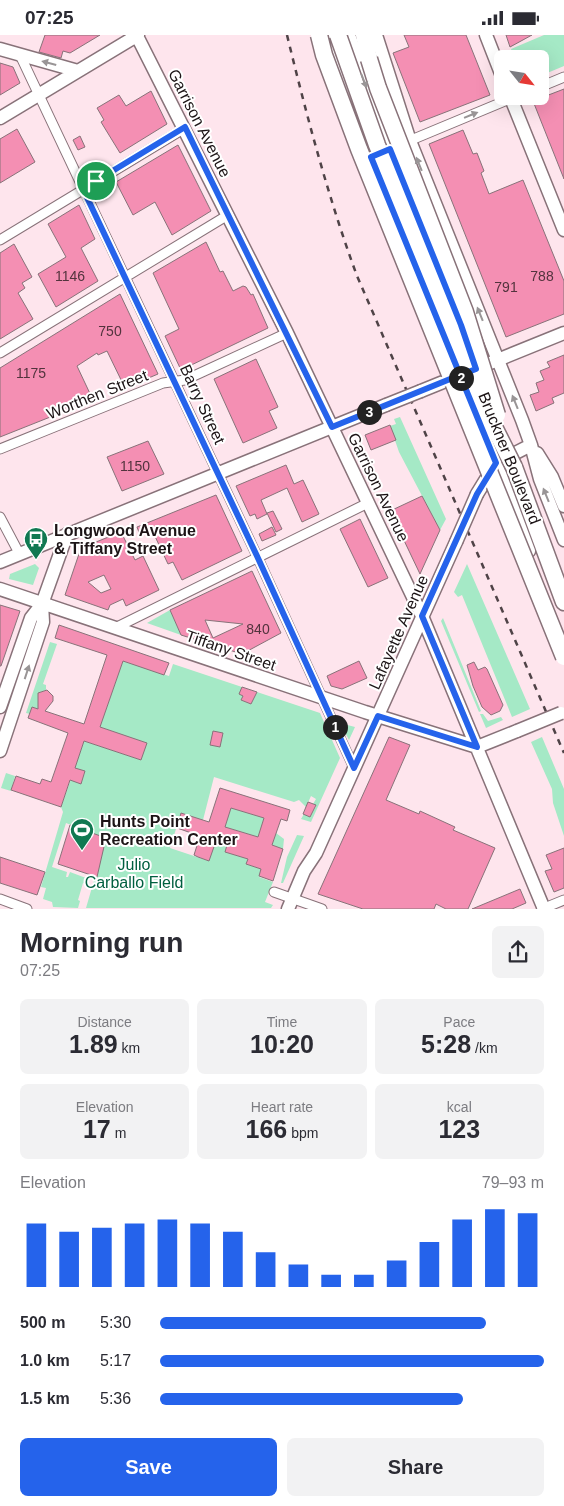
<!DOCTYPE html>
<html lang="en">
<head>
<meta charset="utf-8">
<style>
	:root { --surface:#fff; --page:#f2f2f3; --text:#2b2b33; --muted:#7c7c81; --accent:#2563eb }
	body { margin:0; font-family:Helvetica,sans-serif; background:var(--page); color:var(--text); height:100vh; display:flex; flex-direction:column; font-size:19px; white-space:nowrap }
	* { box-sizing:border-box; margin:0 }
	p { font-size:16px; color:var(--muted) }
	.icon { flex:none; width:28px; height:28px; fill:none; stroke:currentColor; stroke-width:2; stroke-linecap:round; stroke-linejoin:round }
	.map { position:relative; height:874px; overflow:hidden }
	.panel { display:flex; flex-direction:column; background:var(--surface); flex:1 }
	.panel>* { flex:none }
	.needle { width:32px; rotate:120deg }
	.buttons { position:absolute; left:494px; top:15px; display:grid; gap:10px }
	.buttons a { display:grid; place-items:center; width:55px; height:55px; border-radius:8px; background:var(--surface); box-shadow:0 5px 20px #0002; font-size:25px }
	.pin { position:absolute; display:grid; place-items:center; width:42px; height:42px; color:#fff; margin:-21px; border:2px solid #fff; border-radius:50%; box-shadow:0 1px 5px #0007 }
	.km { position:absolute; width:25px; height:25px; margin:-12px; border-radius:50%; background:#222; color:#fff; font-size:14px; line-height:25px; text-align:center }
	.round { display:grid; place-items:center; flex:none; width:52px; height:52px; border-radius:8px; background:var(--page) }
	.head { display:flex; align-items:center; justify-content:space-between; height:85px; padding:0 20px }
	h1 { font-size:28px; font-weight:600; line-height:38px }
	.stats { display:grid; grid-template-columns:repeat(3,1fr); gap:8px; height:85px; padding:5px 20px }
	.stats div { display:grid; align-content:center; border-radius:8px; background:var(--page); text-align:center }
	.stats b { font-size:25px; font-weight:600 }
	.stats small { font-size:14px; font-weight:400 }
	.stats p { font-size:14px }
	.chart { height:140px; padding:10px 20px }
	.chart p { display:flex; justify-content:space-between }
	.chart svg { width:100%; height:90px; margin-top:5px; stroke:var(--accent); stroke-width:6 }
	.primary-button { display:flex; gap:10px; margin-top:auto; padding:10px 20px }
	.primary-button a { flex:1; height:58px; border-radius:8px; background:var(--accent); color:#fff; font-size:20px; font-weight:600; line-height:58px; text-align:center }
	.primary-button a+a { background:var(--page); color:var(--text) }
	ul { padding:0 20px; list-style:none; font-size:16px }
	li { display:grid; grid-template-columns:80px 60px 1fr; align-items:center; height:38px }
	li i { height:12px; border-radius:6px; background:var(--accent) }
	.status { display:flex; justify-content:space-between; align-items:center; height:35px; padding:0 25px; background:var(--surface); direction:ltr }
	.status svg { height:14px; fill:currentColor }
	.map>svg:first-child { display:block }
</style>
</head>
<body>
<div class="status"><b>07:25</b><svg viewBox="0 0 49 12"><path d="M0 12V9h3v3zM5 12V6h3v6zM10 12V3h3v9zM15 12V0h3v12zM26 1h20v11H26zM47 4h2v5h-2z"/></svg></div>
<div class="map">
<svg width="564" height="874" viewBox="0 0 564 874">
	<rect width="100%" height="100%" fill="#fee5ed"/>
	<path fill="#a5e9c6" d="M 544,0 L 564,0 L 564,31 L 540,41 L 540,24 L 515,24 L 511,14 Z
		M 400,382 L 446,484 L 440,495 L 399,417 L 390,391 L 396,389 L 394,384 Z
		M 35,529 L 39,533 L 33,550 L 9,544 L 10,539 Z
		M 467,529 L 530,674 L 512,682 L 462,560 L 458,562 L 454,557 Z
		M 170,575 L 181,600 L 147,588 Z
		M 443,583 L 481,676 L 479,677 L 441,586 Z
		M 50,607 L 57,609 L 43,649 L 46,650 L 46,655 L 38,658 L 38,674 L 32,672 L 30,679 L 26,678 Z
		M 123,626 L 169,641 L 173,629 L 242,652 L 240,659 L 243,661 L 241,665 L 251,669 L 257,657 L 320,678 L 340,723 L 311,787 L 301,784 L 304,779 L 310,782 L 316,771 L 313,769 L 316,764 L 311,761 L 306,772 L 299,765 L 294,767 L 214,742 L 203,785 L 181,778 L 170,813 L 209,826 L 216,806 L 227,810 L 225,817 L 248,824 L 246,829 L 261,834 L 259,842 L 273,847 L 265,867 L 273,870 L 271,873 L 86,873 L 106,804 L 66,788 L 52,832 L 67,837 L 66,842 L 68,842 L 70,837 L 86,843 L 86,849 L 83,848 L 78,865 L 80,866 L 78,873 L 53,872 L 52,867 L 43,864 L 46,853 L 41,852 L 63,777 L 61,772 L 71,744 L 81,749 L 85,737 L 74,734 L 84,706 L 141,725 L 146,708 L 100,692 Z
		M 480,679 L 483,679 L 488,686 L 501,682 L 503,685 L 486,693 Z
		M 340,688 L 355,692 L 349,705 Z
		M 542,702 L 564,754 L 564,801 L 553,768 L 552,754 L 531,707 Z
		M 6,738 L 15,741 L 11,756 L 1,753 Z
		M 231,773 L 264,783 L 258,802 L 225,792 Z
		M 276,798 L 284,804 L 283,814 L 272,810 Z
		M 297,800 L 304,801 L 283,848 L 281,848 L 287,822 Z"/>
	<path fill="#f48fb3" stroke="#887279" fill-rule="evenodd" d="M 45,0 L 100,0 L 70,18 L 63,16 L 61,23 L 39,17 Z
		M 404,0 L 466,0 L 490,60 L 420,87 L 393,18 L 409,12 Z
		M 506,0 L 532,0 L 510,12 Z
		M 0,28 L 13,32 L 20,48 L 0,60 Z
		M 564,54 L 564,144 L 533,66 Z
		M 151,56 L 167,89 L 120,118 L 101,87 L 104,85 L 97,73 L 119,60 L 126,71 Z
		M 17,94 L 35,127 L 0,148 L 0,104 Z
		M 463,95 L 473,119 L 477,118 L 484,136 L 481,138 L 489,159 L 523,145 L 564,246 L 564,279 L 506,302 L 429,109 Z
		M 80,101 L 85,112 L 78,115 L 73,105 Z
		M 178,110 L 211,176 L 172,200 L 155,167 L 133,180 L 116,147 Z
		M 79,170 L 95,204 L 81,213 L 98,246 L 56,272 L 38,239 L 66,222 L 48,189 Z
		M 206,207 L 220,237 L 223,236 L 233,256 L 243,251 L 246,252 L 251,260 L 253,259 L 268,293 L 181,335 L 165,301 L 179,294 L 153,238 Z
		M 14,209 L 32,242 L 22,248 L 25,253 L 18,258 L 33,284 L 0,304 L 0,218 Z
		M 120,259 L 158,339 L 125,353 L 107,316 L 98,320 L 97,318 L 77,331 L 93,365 L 0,402 L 0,333 Z
		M 564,320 L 564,358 L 552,363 L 554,368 L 536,376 L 530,360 L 539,357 L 536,348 L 544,345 L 540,336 L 550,332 L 547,327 Z
		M 256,324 L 278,372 L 269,376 L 277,393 L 243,408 L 214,344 Z
		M 390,390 L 396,405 L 371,415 L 365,400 Z
		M 148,406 L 164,439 L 122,456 L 107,422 Z
		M 286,430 L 294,449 L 303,445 L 319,479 L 302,487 L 287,453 L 261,465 L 267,479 L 257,484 L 255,479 L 250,481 L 236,451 Z
		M 216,460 L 242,516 L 182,545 L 173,527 L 168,529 L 152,495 L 140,500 L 137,492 Z
		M 422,461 L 440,495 L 420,539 L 390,476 Z
		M 273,476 L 282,494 L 276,497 L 267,478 Z
		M 360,484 L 388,543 L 368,552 L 340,494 Z
		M 272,492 L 276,500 L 262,506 L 259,499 Z
		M 121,497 L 135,525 L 143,521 L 159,555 L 126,571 L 123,564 L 110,570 L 108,575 L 65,560 L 81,513 ZM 104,540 L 111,554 L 101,558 L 88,547 Z
		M 252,536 L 281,598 L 242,619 L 181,600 L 170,575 ZM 205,585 L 243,589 L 213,603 Z
		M 0,570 L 20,576 L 1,631 L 0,631 Z
		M 59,590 L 169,628 L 164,640 L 123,626 L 100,692 L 147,708 L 141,725 L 84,706 L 75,733 L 85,736 L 81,749 L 70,745 L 61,772 L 11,755 L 16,741 L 40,749 L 42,744 L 51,747 L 68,698 L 28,683 L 32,672 L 38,674 L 38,658 L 47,655 L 53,661 L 53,666 L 45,676 L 84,689 L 107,620 L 55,603 Z
		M 359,626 L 367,643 L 342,654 L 331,651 L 327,641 Z
		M 474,627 L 478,635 L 485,632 L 487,634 L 503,670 L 500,676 L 491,680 L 482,672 L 473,651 L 467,630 Z
		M 242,652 L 257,657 L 251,669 L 241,665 L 243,661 L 239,659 Z
		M 213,696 L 223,698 L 220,712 L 210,710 Z
		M 389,702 L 410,710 L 386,765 L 419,779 L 420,776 L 455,792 L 453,795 L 495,813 L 468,874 L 446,874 L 436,869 L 434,874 L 363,874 L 318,859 Z
		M 220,753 L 290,775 L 287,786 L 281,784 L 272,810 L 283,814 L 273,846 L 259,841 L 261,834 L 246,829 L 248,824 L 225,817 L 227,810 L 216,806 L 209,826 L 198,822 L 194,820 L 200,801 L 177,793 L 181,778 L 209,787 ZM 231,773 L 264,783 L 258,802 L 225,792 Z
		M 308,767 L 316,770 L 310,782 L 303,779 Z
		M 70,790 L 106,803 L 97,842 L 58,829 Z
		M 564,813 L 564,853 L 554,857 L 545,836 L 552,834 L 546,820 Z
		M 0,822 L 45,837 L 37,860 L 0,848 Z
		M 520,854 L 526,868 L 512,874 L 472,874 Z"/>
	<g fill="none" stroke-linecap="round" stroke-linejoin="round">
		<g stroke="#887279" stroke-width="11">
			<path id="street" d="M 20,20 L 257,521 L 354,733
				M 540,52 L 564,42
				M 404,108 L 517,61
				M 0,205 L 185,93
				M 0,318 L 228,180
				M 0,414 L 163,348 L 185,345 L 287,298
				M 0,482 L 19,518
				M 115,593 L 368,468
				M 274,857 L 322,874
				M 0,864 L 27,874
				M 542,874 L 564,865"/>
		</g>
		<g stroke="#887279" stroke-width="15">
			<path id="secondary" d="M 329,0 L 371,122 L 496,428 L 529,516
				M 349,0 L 390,114 L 464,299
				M 376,0 L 410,106 L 522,385 L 531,410 L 540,444 L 564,505
				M 486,0 L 502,41
				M 137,1 L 287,298 L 422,581 L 544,874
				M 0,14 L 78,36
				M 510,61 L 564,195
				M 0,83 L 138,0
				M 421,356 L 564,298
				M 537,418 L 552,442 L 564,471
				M 477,459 L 496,428 L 531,410
				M 0,527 L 386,370
				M 0,554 L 365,677 L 477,712 L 517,696
				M 0,672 L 31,583 L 42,569 L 67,499
				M 0,716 L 43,587 L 42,569
				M 288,874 L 304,836 L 316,818 L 456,507"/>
		</g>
		<g stroke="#887279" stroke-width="19">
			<path id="highway" d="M 364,0 L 369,24
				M 514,432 L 564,567"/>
		</g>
		<use href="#street" stroke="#fff" stroke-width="9"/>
		<use href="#secondary" stroke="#fff" stroke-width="12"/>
		<use href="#highway" stroke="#fff" stroke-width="16"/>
		<path stroke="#4f4347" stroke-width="2.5" stroke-dasharray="6 6" stroke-linecap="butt" d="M 287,0 C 307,82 328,162 357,241 L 564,718"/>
		<g stroke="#887279" stroke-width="15" stroke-linecap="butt">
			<path id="secondary-bridge" d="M 386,370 L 421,356
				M 456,507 L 477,459
				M 517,696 L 561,678"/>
		</g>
		<g stroke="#887279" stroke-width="19" stroke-linecap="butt">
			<path id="highway-bridge" d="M 319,0 L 324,20 L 359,114 L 564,622
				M 338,0 L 377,110 L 486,376 L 514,432
				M 369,24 L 378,53 L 465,277 L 497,380"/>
		</g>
		<use href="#secondary-bridge" stroke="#fff" stroke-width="12"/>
		<use href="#highway-bridge" stroke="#fff" stroke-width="16"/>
	</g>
	<defs><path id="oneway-solid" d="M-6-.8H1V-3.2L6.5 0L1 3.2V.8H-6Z" transform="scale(1.25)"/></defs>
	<g fill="#999596">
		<use href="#oneway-solid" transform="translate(49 28) rotate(-165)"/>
		<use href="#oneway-solid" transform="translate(364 46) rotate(69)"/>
		<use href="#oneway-solid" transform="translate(471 80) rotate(-22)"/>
		<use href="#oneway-solid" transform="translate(419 129) rotate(-112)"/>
		<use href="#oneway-solid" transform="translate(480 279) rotate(-112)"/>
		<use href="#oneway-solid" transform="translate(515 367) rotate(-112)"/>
		<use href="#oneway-solid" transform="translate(546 460) rotate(-112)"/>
		<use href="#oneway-solid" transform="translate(27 637) rotate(-72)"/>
	</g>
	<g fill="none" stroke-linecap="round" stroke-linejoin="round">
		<g stroke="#fff" stroke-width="10">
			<path id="route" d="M 96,146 L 83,154 L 257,521 L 354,733 L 378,681 L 477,712 L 422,581 L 477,459 L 496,428 L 460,340 L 476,334 L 461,290 L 390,114 L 371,122 L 460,340 L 332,392 L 185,92 L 96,146"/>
		</g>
		<use href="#route" stroke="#2563eb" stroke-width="6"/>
	</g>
	<defs>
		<g id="bus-pin" transform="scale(1.25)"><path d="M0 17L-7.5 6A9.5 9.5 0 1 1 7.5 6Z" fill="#117952" stroke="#fff"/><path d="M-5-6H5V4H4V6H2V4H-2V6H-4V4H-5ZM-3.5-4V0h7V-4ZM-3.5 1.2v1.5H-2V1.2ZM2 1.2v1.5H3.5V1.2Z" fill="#fff"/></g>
		<g id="stadium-pin" transform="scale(1.25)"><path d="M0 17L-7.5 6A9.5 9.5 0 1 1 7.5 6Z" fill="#117952" stroke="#fff"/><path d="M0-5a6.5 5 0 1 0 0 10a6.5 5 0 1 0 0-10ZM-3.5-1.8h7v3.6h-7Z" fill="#fff"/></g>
	</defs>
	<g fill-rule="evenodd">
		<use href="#bus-pin" x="36" y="504"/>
		<use href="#stadium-pin" x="82" y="795"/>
	</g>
	<g text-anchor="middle" stroke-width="4" stroke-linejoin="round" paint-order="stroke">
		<g font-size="14" fill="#52333d">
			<text x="70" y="246">1146</text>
			<text x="542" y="246">788</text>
			<text x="506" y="257">791</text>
			<text x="110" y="301">750</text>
			<text x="31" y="343">1175</text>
			<text x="135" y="436">1150</text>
			<text x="258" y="599">840</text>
		</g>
		<g font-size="16" fill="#1c1416" stroke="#fff">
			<text transform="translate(200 88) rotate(63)" y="6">Garrison Avenue</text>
			<text transform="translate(97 359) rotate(-22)" y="6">Worthen Street</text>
			<text transform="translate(203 369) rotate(65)" y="6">Barry Street</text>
			<text transform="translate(510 423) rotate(68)" y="6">Bruckner Boulevard</text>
			<text transform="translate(379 452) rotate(64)" y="6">Garrison Avenue</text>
			<text transform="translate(398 597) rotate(-66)" y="6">Lafayette Avenue</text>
			<text transform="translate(231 615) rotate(19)" y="6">Tiffany Street</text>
		</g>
		<g font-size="16" font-weight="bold" fill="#1c1416" stroke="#fff" text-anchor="start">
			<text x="54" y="501">Longwood Avenue<tspan x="54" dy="18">&amp; Tiffany Street</tspan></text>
			<text x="100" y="792">Hunts Point<tspan x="100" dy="18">Recreation Center</tspan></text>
		</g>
		<g font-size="16" fill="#005f3f" stroke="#fff">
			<text x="134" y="835">Julio<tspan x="134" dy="18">Carballo Field</tspan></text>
		</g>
	</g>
</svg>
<div class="buttons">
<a><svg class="needle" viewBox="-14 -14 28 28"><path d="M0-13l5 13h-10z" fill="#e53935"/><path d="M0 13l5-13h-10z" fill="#7c7c81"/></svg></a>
</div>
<div class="pin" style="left:96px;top:146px;background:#1e9e55"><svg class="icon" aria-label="arrive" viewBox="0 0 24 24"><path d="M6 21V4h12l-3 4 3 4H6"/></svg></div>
<b class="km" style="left:335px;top:692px">1</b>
<b class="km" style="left:461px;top:343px">2</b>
<b class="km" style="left:369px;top:377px">3</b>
</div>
<section class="panel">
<div class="head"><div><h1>Morning run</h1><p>07:25</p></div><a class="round"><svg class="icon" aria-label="share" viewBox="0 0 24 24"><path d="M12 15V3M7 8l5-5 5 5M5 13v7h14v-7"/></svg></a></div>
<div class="stats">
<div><p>Distance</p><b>1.89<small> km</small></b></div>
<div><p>Time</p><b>10:20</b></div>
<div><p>Pace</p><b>5:28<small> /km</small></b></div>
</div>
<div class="stats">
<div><p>Elevation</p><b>17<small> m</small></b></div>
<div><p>Heart rate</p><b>166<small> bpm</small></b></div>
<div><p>kcal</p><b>123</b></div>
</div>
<div class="chart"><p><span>Elevation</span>79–93 m</p>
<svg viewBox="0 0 160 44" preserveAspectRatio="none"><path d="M5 44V13M15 44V17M25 44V15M35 44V13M45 44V11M55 44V13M65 44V17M75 44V27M85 44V33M95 44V38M105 44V38M115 44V31M125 44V22M135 44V11M145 44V6M155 44V8"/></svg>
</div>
<ul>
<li><b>500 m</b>5:30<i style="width:85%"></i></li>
<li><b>1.0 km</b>5:17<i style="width:100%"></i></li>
<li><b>1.5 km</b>5:36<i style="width:79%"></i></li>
</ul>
<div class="primary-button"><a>Save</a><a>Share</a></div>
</section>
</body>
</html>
